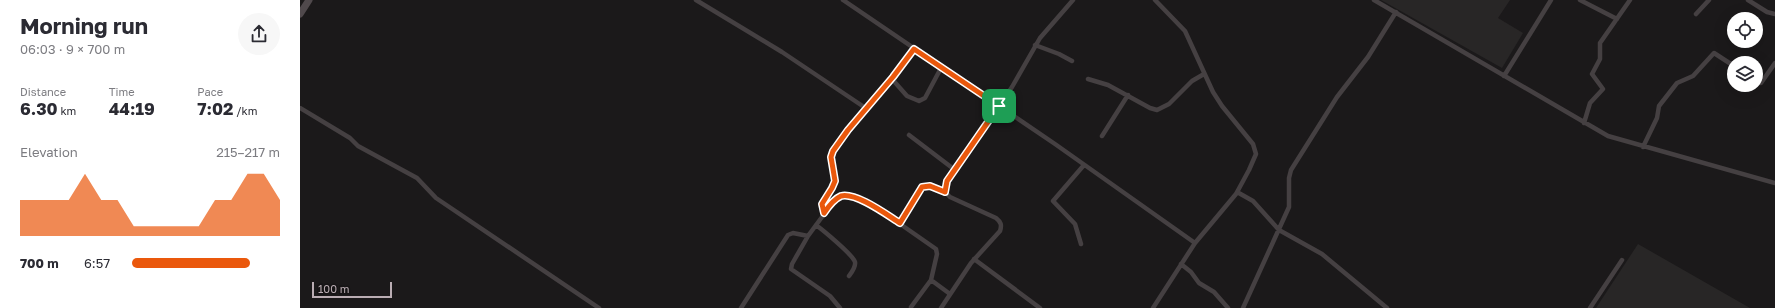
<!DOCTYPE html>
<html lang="en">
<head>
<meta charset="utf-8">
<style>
	:root { --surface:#fff; --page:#f7f7f7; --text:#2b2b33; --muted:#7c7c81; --accent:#ea580c }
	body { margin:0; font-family:"Golos Text",sans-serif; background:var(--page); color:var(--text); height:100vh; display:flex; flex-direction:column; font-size:15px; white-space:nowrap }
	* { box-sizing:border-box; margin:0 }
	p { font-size:13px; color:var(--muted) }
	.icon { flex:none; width:22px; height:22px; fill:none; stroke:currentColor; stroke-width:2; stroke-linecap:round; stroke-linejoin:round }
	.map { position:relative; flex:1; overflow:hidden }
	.drawer { display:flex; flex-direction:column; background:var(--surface); width:300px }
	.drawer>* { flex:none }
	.buttons { position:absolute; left:1427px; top:12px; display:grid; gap:8px }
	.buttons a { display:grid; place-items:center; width:36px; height:36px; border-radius:50%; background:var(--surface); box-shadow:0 4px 16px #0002; font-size:20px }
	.scale { position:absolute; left:12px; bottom:10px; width:80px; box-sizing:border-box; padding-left:4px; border:2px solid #baadb3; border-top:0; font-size:11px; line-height:14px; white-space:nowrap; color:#baadb3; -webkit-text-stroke:3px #161415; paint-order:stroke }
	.pin { position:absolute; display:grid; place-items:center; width:34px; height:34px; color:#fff; margin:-17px; border-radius:8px; box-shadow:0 2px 6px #0006 }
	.round { display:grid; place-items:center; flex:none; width:42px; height:42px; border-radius:21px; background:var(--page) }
	.headline { display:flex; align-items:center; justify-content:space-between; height:68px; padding:0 20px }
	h1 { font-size:22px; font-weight:700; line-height:30px }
	.figures { display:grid; grid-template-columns:repeat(3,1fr); gap:6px; height:68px; padding:4px 20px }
	.figures div { display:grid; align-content:center }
	.figures b { font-size:17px; font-weight:700 }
	.figures small { font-size:11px; font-weight:400 }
	.figures p { font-size:11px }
	.chart { height:112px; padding:8px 20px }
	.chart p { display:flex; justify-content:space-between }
	.chart svg { width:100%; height:72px; margin-top:4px; fill:var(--accent); opacity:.7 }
	ul { padding:0 20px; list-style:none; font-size:13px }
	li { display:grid; grid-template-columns:64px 48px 1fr; align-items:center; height:30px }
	li i { height:10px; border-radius:5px; background:var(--accent) }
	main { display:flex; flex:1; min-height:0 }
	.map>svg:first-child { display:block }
</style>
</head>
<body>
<main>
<section class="drawer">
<div class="headline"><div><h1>Morning run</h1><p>06:03 · 9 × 700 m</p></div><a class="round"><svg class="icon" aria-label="share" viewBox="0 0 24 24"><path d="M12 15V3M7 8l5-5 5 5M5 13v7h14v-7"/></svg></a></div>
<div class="figures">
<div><p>Distance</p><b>6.30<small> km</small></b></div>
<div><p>Time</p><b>44:19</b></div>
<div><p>Pace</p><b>7:02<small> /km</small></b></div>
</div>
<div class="chart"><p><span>Elevation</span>215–217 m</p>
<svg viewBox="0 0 160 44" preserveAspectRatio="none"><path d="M0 44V22L10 22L20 22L30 22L40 6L50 22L60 22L70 38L80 38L90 38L100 38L110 38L120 22L130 22L140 6L150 6L160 22V44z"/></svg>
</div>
<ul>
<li><b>700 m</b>6:57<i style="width:80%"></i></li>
</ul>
</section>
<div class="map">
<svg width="1475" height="308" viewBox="0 0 1475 308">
	<rect width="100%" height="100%" fill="#1b191a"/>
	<path fill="#282626" d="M 1081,0 L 1210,0 L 1198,18 L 1223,33 L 1202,68 Z
		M 1338,244 L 1450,308 L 1296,308 Z"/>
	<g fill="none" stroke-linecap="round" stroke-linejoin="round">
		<path stroke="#454042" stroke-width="4.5" d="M 396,0 L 482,52 L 567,109
			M 543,0 L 755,144 L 895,243
			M 1074,0 L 1308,136 L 1475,183
			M 1280,0 L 1317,19
			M 1448,0 L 1467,12 L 1475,14
			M 1396,14 L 1409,0
			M 735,45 L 759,54 L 772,61
			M 1204,76 L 1251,0
			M 592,79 L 607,96 L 619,101 L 625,98 L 641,68
			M 788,79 L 808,85 L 850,108 L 857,110 L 869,104 L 892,81 L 904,74
			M 1456,83 L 1461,83 L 1475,63
			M 0,108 L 50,138 L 58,146 L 117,178 L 136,198 L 299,308
			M 1284,123 L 1290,103 L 1303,89 L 1292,74 L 1300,59 L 1300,43 L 1330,0
			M 609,135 L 655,170
			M 802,136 L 828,95
			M 1343,147 L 1357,118 L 1359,106 L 1377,83 L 1393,76 L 1414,53 L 1434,66
			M 937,192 L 953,201 L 979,230 L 1022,254 L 1087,308
			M 524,213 L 522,204 L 532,188 L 535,181 L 531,157 L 533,151 L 548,130 L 593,77 L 614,49
			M 600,223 L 622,187 L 630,186 L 645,192
			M 516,225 C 524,231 553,255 555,262 C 556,267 552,272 549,276
			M 508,236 L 492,264 L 491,269 L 530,296 L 540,308
			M 781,244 L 775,224 L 753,201 L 784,165
			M 674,259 L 740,308
			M 881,264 L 891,272 L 899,283 L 914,292 L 928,308
			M 611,307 L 631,280
			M 441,308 L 488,235 L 493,233 L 508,236 L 533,202 L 541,196 L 550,196 L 583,212 L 636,249 L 637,254 L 631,280 L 650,294
			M 641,308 L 671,263 L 700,231 C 702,225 701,222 696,218 L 650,197 L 645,192 L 645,186 L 712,87 L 740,38 L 773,0
			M 853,308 L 895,243 L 936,194 L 949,170 L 956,154 L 953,144 L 922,106 L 913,92 L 885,31 L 855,0
			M 943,308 L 989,207 L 989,178 L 991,170 L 1037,97 L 1068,57 L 1096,12 L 1097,13
			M 1290,308 L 1322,260"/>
		<path stroke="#50494c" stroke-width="7" d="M 0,14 L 9,0"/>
	</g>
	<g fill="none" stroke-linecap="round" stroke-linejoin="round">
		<g stroke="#fff" stroke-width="8">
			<path id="route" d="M 614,49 L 699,106 L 647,181 L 645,192 L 630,186 L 622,187 L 600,223 C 587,215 556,192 541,196 C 534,199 528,207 524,213 L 522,204 L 532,188 L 535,181 L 531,157 L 533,151 L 548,130 L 593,77 Z"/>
		</g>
		<use href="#route" stroke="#ea580c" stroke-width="5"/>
	</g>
</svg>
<div class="buttons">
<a><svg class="icon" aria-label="locate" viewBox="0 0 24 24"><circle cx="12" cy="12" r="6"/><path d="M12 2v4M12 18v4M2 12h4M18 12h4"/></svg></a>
<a><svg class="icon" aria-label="layers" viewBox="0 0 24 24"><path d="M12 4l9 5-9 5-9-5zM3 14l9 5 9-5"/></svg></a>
</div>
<div class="scale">100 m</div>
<div class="pin" style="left:699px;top:106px;background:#1e9e55"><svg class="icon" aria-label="arrive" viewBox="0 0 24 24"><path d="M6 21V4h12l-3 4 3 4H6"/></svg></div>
</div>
</main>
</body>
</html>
